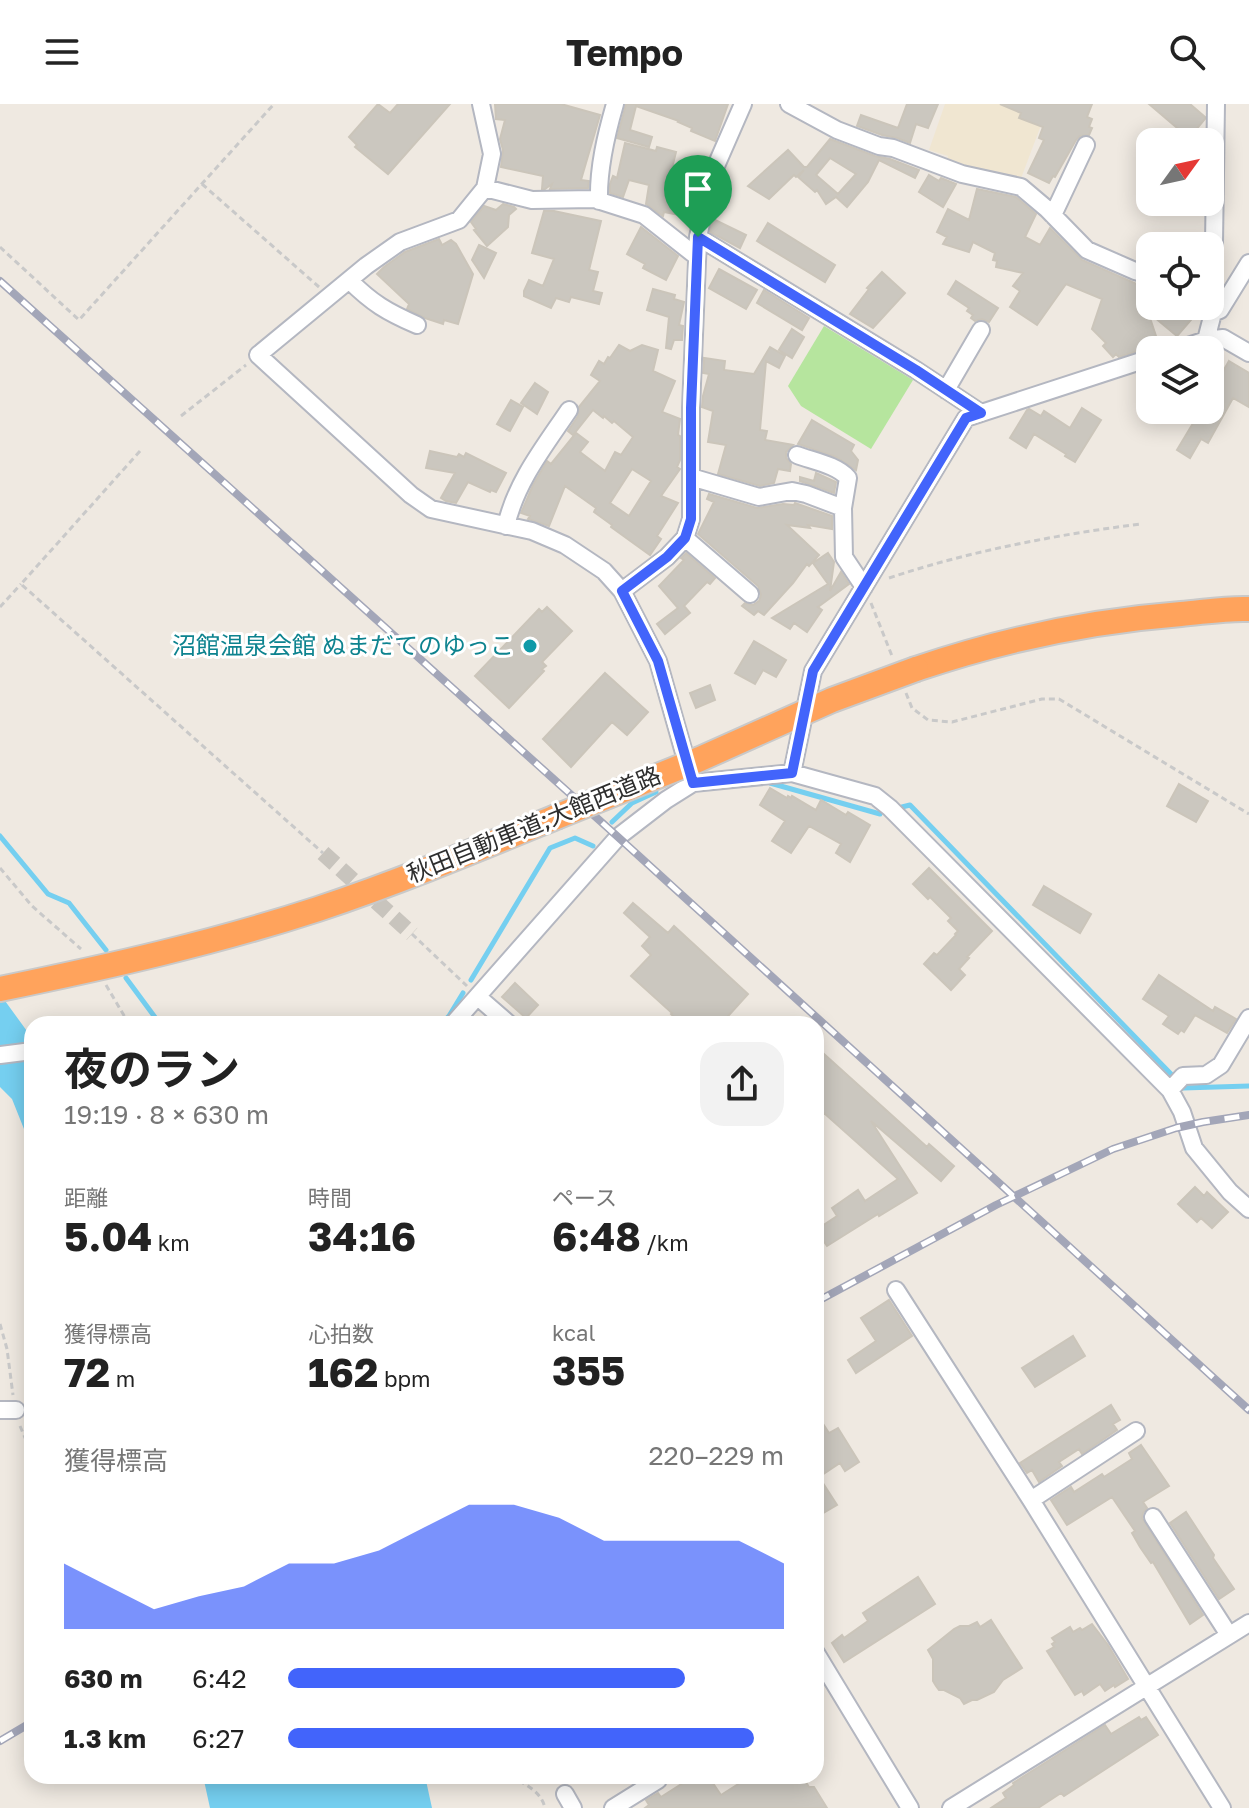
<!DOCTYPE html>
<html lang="ja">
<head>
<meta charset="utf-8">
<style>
	:root { --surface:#fff; --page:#f2f2f2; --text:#222; --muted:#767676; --accent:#4264fb }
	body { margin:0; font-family:"Golos Text","Noto Sans JP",sans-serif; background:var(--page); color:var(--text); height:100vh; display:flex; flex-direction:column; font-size:30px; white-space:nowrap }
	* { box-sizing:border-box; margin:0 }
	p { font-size:26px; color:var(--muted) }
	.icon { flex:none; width:44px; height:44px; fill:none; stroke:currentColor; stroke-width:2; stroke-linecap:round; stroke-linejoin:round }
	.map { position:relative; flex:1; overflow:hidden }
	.sheet { position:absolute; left:24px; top:912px; width:800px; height:768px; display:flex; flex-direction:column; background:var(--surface); border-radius:24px; box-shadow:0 4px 20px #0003 }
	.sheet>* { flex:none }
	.needle { width:52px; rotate:57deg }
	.controls { position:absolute; left:1136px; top:24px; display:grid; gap:16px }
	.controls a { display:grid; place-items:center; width:88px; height:88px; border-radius:16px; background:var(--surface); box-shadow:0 4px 20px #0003; font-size:40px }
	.pin { position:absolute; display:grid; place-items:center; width:68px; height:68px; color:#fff; margin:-82px -34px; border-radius:50% 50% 50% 0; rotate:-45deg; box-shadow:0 0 8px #0007 }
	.pin .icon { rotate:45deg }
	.round { display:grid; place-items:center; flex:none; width:84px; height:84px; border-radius:24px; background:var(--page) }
	.overview { display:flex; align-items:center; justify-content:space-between; height:136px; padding:0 40px }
	h1 { font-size:44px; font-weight:700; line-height:60px }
	.stats { display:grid; grid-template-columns:repeat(3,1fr); gap:12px; height:136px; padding:8px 40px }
	.stats div { display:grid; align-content:center }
	.stats b { font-size:40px; font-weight:700 }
	.stats small { font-size:22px; font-weight:400 }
	.stats p { font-size:22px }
	.chart { height:224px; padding:16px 40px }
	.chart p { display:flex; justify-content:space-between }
	.chart svg { width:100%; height:144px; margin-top:8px; fill:var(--accent); opacity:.7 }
	ul { padding:0 40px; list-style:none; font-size:26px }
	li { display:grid; grid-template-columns:128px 96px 1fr; align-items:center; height:60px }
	li i { height:20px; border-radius:10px; background:var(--accent) }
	header { display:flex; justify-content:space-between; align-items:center; height:104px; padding:0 40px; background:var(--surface); font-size:36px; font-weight:700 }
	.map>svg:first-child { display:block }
</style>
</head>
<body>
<header><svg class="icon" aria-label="menu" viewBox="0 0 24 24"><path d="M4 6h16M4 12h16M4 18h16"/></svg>Tempo<svg class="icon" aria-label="search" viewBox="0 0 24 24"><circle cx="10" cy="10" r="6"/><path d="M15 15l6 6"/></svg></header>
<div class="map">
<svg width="1249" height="1704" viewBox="0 0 1249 1704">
	<rect width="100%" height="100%" fill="#efe9e1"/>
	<path fill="#f0e6d1" d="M 945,0 L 1049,0 L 1020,77 L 946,59 L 948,52 L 929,46 Z"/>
	<path fill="#b6e59e" d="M 824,222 L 913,276 L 871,345 L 801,302 L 788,282 Z"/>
	<path fill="#75cff0" d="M 0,890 L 32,934 L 32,1045 L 12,995 L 0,983 Z
		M 203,1672 L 425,1672 L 432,1704 L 210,1704 Z"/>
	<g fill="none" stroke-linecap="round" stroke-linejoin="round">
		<path stroke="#75cff0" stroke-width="5" d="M 770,679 L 880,710
			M 902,703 L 910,701 L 1171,970
			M 612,718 L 632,699 L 656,688
			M 0,732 L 48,790 L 69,799 L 106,846
			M 126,874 L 160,920
			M 471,876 L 550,744 L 575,734 L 593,742
			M 441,920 L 449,912 L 463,889
			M 1183,984 L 1249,982"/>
	</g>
	<path fill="#cbc7bf" stroke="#cbc5ba" stroke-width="2" fill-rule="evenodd" d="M 378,0 L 390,9 L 398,0 L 450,0 L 388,70 L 355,43 L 357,41 L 349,33 Z
		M 495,0 L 561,0 L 600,11 L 581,76 L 589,77 L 588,84 L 550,85 L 552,80 L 545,85 L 542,85 L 543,72 L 501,63 L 503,46 L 500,35 L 505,16 L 496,15 Z
		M 626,0 L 728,0 L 715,37 L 691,27 L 692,24 L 678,18 L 679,17 L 636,2 L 630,26 L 652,33 L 649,43 L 617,34 Z
		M 907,0 L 938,0 L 928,24 L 916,20 L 910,39 L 897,34 L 882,31 L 857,22 L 861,11 L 898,24 Z
		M 1000,0 L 1092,0 L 1087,13 L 1092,15 L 1089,23 L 1092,24 L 1089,31 L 1080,32 L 1076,36 L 1055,73 L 1053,72 L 1049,79 L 1028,69 L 1044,36 L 1039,34 L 1043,23 L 1019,14 L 1021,9 Z
		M 1149,0 L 1190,0 L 1205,13 L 1205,15 L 1189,34 Z
		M 830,35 L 875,52 L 890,55 L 919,66 L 915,74 L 879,56 L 868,78 L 847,103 L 836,93 L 826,100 L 817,86 L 815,88 L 798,73 L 804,66 L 796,73 L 794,71 L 769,95 L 748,82 L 788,46 L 804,63 L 807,63 ZM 830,54 L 856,70 L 838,90 L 816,71 Z
		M 625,39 L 656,47 L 657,43 L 676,48 L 672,64 L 693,70 L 685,112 L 664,108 L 663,112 L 646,100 L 649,81 L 629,76 L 623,93 L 610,89 L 610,80 L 613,72 L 617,74 Z
		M 929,71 L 939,77 L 941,74 L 956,80 L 943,103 L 919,88 Z
		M 977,85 L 1016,93 L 1036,110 L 1025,133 L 1040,141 L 1050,124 L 1082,156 L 1150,186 L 1150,202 L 1187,202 L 1196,210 L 1177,232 L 1148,208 L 1160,244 L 1147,244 L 1119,253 L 1116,250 L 1113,253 L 1103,242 L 1106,239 L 1092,225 L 1102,195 L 1066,180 L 1037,221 L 1010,203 L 1020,187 L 1013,182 L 1023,169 L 996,163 L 997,157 L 993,156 L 995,149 L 973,138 L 969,148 L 943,140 L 947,133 L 937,128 L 948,105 L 969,116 Z
		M 503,100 L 514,103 L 516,105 L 509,111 L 508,123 L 487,142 L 474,126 L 476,125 L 471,118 L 484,102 L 496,106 Z
		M 544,107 L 554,107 L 601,117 L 589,166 L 598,168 L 593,187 L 602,189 L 599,200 L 571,193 L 569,198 L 556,194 L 551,204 L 524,192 L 524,187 L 529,176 L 543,182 L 554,155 L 532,149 Z
		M 713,115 L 746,131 L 740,144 L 710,128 Z
		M 768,119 L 835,161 L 825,178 L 757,137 Z
		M 641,123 L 678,152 L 666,176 L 643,164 L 645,160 L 627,150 Z
		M 439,135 L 442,141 L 451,136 L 456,140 L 473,170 L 458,220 L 444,216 L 443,220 L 425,214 L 407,205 L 409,200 L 377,170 L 384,163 L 405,148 Z
		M 479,141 L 496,149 L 484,174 L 472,156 Z
		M 719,165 L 757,186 L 746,205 L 709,184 Z
		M 882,168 L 905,189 L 873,224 L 850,210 L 869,185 L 867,184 Z
		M 956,177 L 998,204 L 989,218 L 982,215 L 975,217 L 971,214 L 973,211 L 967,207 L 969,204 L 948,190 Z
		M 653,185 L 675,191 L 674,195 L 684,198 L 679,221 L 683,222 L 682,236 L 674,236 L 671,245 L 666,244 L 669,213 L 647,206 Z
		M 764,186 L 809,214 L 802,226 L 757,199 Z
		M 792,225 L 804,233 L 792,254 L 779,246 Z
		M 619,241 L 630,247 L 642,241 L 658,246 L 653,267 L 675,277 L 662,308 L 680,315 L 678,331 L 680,332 L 680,356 L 677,363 L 680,365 L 661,392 L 678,399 L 657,432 L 661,435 L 650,451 L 611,423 L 612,421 L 594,408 L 596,404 L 565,382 L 549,422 L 528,415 L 530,412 L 521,409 L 533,381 L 547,357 L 551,360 L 576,329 L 588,338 L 580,348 L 605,367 L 615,348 L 621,351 L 633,333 L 614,317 L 612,319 L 604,312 L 603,314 L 593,306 L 573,331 L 568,327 L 578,312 L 579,303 L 600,277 L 591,271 L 599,257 L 604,260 L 608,253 L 610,254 ZM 632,365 L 651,377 L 629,412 L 610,399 Z
		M 770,243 L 785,252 L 779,264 L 766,257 L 760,326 L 767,327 L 765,336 L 793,341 L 786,348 L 786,354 L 791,360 L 790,367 L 778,365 L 774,379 L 760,382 L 718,370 L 726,341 L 708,338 L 713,307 L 702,303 L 703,292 L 709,270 L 703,269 L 704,258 L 704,254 L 725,257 L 724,266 L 754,270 Z
		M 1229,257 L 1249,269 L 1249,303 L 1233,294 L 1208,339 L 1201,335 L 1190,354 L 1177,346 L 1201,306 L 1210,306 L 1210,290 Z
		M 535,279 L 548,288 L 537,310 L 521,299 Z
		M 511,296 L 523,303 L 510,327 L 497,320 Z
		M 1082,304 L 1101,316 L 1075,358 L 1065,352 L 1066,350 L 1034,330 L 1026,344 L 1010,334 L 1027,306 L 1029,305 L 1041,312 L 1044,307 L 1070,324 Z
		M 812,316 L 854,341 L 851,347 L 858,356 L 856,366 L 836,353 L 798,340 Z
		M 430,347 L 457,353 L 459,350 L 464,353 L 466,349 L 506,369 L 496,388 L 491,386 L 490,388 L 468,378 L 456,399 L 446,397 L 441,394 L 455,369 L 426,364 Z
		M 816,369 L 836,378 L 834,389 L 800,377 L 800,373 L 814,377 Z
		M 709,390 L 757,404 L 783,400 L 794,401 L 795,399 L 832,412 L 832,425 L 808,421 L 810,424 L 787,421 L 819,451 L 809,462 L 807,460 L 793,479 L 764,511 L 758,507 L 754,511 L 742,502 L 745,499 L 753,501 L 759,497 L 761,491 L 758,482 L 698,430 L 714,398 L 707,395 Z
		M 686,449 L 715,474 L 710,480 L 707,478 L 684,502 L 690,509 L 665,530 L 657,520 L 678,504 L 659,482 L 684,456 L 681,454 Z
		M 828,449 L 834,458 L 830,487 L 841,468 L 849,480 L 818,503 L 822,506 L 807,528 L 794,519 L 790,525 L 772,514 L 828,480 L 813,459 Z
		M 547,503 L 572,527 L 542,558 L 546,562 L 542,565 L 544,567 L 509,604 L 475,572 L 539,505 L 542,508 Z
		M 754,537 L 786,556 L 776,573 L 763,566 L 755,580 L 735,569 Z
		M 605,569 L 648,608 L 627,631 L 612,618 L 571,663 L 543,635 Z
		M 710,581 L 715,596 L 696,604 L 690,589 Z
		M 1179,680 L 1208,697 L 1196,718 L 1167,702 Z
		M 770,684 L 787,694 L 788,692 L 791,694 L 792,692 L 816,706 L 821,696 L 846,711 L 848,708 L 870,721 L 850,758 L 836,749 L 841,740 L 809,722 L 791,749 L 772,737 L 785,717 L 760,701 Z
		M 929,764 L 992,827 L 967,853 L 969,854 L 959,865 L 965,871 L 951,886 L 924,860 L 934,849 L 937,851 L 956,831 L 955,830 L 958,827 L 948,817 L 951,814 L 930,793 L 928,795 L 913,780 Z
		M 1044,782 L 1091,810 L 1080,829 L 1033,801 Z
		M 633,799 L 668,829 L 674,822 L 748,890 L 721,920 L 681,920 L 671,910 L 672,909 L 631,872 L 651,851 L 642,842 L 650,833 L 624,809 Z
		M 1159,871 L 1213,907 L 1215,903 L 1236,915 L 1227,929 L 1195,911 L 1184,928 L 1181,926 L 1178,930 L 1163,920 L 1169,912 L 1143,895 Z
		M 515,879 L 538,901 L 526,914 L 502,893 Z
		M 824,950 L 927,1043 L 929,1040 L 954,1062 L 941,1077 L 871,1017 L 917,1089 L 879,1112 L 878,1110 L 827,1142 L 816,1126 L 837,1112 L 832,1104 L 858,1086 L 865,1097 L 898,1075 L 824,1009 L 816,1017 L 816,959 Z
		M 1195,1083 L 1204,1092 L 1207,1088 L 1228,1108 L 1212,1124 L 1201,1114 L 1197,1118 L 1178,1100 Z
		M 889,1196 L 912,1232 L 856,1269 L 848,1256 L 876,1237 L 861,1214 Z
		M 1073,1232 L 1085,1252 L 1035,1283 L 1022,1264 Z
		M 1111,1301 L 1120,1316 L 1113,1320 L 1117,1326 L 1082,1350 L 1079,1345 L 1059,1358 L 1062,1362 L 1039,1378 L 1032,1366 L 1027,1369 L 1020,1359 Z
		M 816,1309 L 829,1329 L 838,1324 L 859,1358 L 845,1367 L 840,1359 L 819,1373 L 837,1401 L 820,1411 L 816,1405 Z
		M 1141,1341 L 1169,1382 L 1143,1398 L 1147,1404 L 1143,1409 L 1142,1414 L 1203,1511 L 1190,1520 L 1153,1458 L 1151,1459 L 1140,1443 L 1132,1429 L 1135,1427 L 1112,1393 L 1067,1421 L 1051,1396 L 1071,1383 L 1074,1388 L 1102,1370 L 1104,1373 L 1132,1355 L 1129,1349 Z
		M 1186,1408 L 1214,1451 L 1213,1454 L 1234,1485 L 1219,1495 L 1170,1419 Z
		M 918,1473 L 935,1500 L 844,1558 L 832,1539 L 842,1531 L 844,1534 L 868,1517 L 863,1509 Z
		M 991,1516 L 1022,1564 L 1003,1576 L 994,1588 L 977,1596 L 972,1596 L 964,1600 L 960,1594 L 944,1586 L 939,1586 L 936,1582 L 933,1577 L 933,1555 L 928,1546 L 954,1525 L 960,1522 L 969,1522 L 977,1518 L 980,1523 Z
		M 1092,1520 L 1108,1541 L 1128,1575 L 1115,1583 L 1114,1581 L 1105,1587 L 1100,1580 L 1084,1591 L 1082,1587 L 1075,1591 L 1047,1547 L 1054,1543 L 1052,1540 L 1055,1538 L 1052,1534 L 1070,1523 L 1073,1528 L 1080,1524 L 1082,1526 Z
		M 1139,1613 L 1141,1616 L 1146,1613 L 1158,1631 L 1064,1692 L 1061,1689 L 1038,1704 L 991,1704 L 1006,1694 L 1003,1689 L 1014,1681 L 1013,1679 L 1105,1621 L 1111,1630 Z
		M 682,1672 L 708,1672 L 721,1691 L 751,1672 L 802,1672 L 809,1683 L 814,1683 L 827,1704 L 645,1704 L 649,1701 L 646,1696 L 658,1689 L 661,1693 L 686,1677 Z"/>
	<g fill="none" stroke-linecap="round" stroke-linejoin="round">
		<path stroke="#c8c4bd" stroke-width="16" stroke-dasharray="16 8" stroke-linecap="butt" d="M 323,749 L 412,830"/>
		<g stroke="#b4b7c1" stroke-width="20">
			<path id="minor" d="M 481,0 L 492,50 L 485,84 L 459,116 L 400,138 L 366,162 L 258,251 L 411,391 L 431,405 L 532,427 L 565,441 L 604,467 L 622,487 L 658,557 L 690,670
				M 789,0 L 837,26 L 879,42 L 893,44 L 962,70 L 1021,83 L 1047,105 L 1087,146 L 1135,167 L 1150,171
				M 485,84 L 532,96 L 594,95 L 644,111 L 696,152
				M 599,97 C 598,64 606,31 615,0
				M 1053,111 L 1086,41
				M 698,133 L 916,266 L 981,309
				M 349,176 C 372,199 387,208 417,221
				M 1213,209 L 1220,206 L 1249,159
				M 1206,236 L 1213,209 L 1216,0
				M 1176,246 L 1206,236 L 1223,234 L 1249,249
				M 946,286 L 981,226
				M 797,351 C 813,357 837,361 848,374 L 843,404 L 844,453 L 864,483
				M 691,373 L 759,393 L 792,387 L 806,390 L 843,404
				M 506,422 C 516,378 544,343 569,306
				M 685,434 L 750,490
				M 622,487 L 667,453 L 685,434 L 691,415 L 691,304 L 698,133 L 712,71 L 743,0
				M 792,669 L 813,567 L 966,314 L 1150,254
				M 478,893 L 509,920
				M 453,920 L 618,733 L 666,696 L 693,679 L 792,669 L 875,692 L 890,704 L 1170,986 L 1182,1008 L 1194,1044 L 1230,1088 L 1249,1105
				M 0,951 L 32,947
				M 1170,986 L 1183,972 L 1206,971 L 1221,961 L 1249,914
				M 896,1186 L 1031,1396 L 1222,1704
				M 0,1306 L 16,1306
				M 1031,1396 L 1136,1327
				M 1153,1413 L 1229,1531
				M 816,1549 L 910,1704
				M 565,1690 L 573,1704
				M 613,1704 L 658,1676
				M 951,1704 L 1249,1519"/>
		</g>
		<g stroke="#c9c9c9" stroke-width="28">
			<path id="highway" d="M 916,565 C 1001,536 1091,517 1181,510 C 1204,508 1227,504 1249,505
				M 0,885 C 107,863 214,839 318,805 C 399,778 478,745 556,713"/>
		</g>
		<path stroke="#c9c9c9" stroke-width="3" stroke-dasharray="6 4" stroke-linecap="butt" d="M 202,80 L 319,183
			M 0,143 L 79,216 L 274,0
			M 181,312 L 246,261
			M 140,347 L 21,480 L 323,749
			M 889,474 C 970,447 1055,431 1140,420
			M 871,499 L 892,552
			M 0,503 L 21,480
			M 906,589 L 912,604 L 928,616 L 952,618 L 1042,595 L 1059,595 L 1249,710
			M 0,764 L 32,802 L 81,845
			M 412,830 L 467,882
			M 106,881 L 129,920
			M 0,1220 L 7,1245 L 13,1291
			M 20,1322 L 32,1350
			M 510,1672 C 525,1680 541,1687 545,1704"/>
		<use href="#minor" stroke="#fff" stroke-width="16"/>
		<use href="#highway" stroke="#ffa35c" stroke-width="24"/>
		<g stroke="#a3a6b8" stroke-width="8">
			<path id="rail" d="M 0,177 L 618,733 L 1249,1306
				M 816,1198 L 996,1101 L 1113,1045 L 1176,1024 L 1203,1018 L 1249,1011
				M 0,1637 L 32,1618"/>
		</g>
		<use href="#rail" stroke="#fff" stroke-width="5" stroke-dasharray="15" stroke-linecap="butt"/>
		<g stroke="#c9c9c9" stroke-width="28" stroke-linecap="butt">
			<path id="highway-bridge" d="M 556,713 L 700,655 L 832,596 L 916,565"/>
		</g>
		<use href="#highway-bridge" stroke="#ffa35c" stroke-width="24"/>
	</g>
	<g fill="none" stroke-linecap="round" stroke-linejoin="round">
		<g stroke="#fff" stroke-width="16">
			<path id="route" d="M 698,133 L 916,266 L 981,309 L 966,314 L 813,567 L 792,669 L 693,679 L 658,557 L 622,487 L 667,453 L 685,434 L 691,415 L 691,304 Z"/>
		</g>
		<use href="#route" stroke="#4264fb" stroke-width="10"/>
	</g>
	<circle fill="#0f9aa8" stroke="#fff" stroke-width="3" cx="530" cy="542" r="8"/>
	<g text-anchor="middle" stroke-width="6" stroke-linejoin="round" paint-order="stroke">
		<g font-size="24" fill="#0d838f" stroke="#fff" text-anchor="end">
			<text x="514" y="550">沼館温泉会館 ぬまだてのゆっこ</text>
		</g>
		<g font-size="24" fill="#2e2e2e" stroke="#fff">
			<text transform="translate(534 721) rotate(-22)" y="8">秋田自動車道;大館西道路</text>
		</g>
	</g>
</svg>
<div class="controls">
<a><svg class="needle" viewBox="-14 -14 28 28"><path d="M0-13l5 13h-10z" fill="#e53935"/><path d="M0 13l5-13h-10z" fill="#767676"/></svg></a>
<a><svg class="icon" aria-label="locate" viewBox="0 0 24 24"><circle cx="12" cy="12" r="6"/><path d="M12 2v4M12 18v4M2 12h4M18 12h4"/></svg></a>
<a><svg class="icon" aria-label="layers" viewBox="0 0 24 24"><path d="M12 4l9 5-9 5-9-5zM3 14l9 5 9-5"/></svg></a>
</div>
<div class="pin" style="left:698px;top:133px;background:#1e9e55"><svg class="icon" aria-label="arrive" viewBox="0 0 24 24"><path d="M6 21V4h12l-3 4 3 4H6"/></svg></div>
<section class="sheet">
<div class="overview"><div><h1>夜のラン</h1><p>19:19 · 8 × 630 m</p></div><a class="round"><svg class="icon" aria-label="share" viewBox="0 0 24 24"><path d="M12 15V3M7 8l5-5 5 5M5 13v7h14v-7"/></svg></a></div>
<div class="stats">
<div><p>距離</p><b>5.04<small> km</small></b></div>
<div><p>時間</p><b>34:16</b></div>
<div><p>ペース</p><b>6:48<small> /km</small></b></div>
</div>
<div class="stats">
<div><p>獲得標高</p><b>72<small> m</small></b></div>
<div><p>心拍数</p><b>162<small> bpm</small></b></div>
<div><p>kcal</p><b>355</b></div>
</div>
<div class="chart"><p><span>獲得標高</span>220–229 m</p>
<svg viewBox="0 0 160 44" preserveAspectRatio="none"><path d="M0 44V24L10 31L20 38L30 34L40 31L50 24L60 24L70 20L80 13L90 6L100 6L110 10L120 17L130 17L140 17L150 17L160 24V44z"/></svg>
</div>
<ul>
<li><b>630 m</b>6:42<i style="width:80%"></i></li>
<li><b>1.3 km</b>6:27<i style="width:94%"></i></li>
</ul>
</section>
</div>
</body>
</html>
